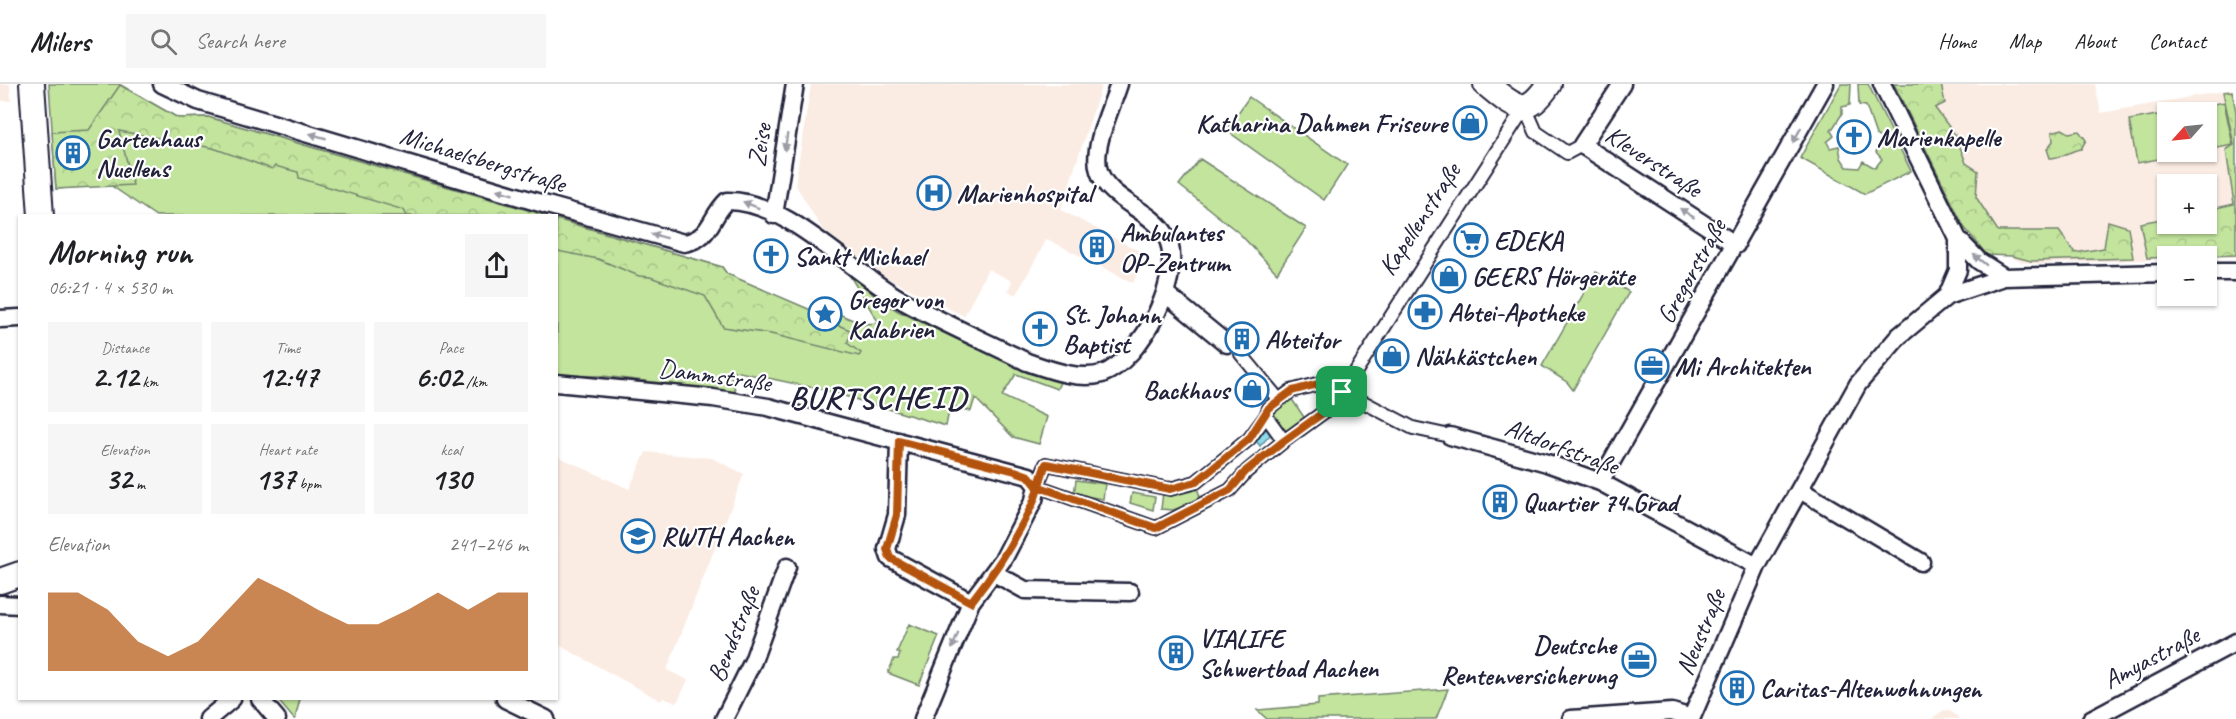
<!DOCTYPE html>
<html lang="en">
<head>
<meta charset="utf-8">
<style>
	:root { --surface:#fff; --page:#f6f6f6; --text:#202124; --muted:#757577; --line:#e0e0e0; --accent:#b45309 }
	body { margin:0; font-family:Caveat,sans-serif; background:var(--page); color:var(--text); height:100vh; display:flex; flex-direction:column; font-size:22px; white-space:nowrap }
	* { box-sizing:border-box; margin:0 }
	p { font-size:20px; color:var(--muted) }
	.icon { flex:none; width:33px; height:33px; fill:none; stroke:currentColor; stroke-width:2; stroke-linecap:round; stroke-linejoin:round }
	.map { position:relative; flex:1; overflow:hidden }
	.details { position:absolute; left:18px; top:130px; width:540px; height:486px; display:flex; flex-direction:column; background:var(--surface); border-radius:0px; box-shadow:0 2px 4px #0004 }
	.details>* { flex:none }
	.needle { width:39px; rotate:243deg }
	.fabs { position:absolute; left:2157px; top:18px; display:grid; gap:12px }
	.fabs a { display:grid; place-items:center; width:60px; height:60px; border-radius:0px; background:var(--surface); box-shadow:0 2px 4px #0004; font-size:30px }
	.pin { position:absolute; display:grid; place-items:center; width:51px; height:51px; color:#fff; margin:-26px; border-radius:12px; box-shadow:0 3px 9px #0006 }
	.round { display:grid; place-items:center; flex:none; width:63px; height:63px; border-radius:0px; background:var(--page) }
	.overview { display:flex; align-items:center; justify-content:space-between; height:102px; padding:0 30px }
	h1 { font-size:33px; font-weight:700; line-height:45px }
	.metrics { display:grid; grid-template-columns:repeat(3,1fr); gap:9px; height:102px; padding:6px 30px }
	.metrics div { display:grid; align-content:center; border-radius:0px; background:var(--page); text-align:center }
	.metrics b { font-size:30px; font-weight:700 }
	.metrics small { font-size:16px; font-weight:400 }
	.metrics p { font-size:16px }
	.chart { height:168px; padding:12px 30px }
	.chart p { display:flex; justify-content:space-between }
	.chart svg { width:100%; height:108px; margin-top:6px; fill:var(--accent); opacity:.7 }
	header { display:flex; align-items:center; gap:36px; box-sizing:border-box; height:84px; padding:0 30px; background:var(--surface); border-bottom:2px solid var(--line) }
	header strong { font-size:28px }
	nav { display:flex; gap:33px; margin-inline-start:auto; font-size:21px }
	.search { width:420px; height:54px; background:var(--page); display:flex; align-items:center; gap:15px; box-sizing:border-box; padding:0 21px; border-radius:0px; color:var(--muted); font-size:22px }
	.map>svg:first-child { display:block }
</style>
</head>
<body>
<header>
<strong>Milers</strong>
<div class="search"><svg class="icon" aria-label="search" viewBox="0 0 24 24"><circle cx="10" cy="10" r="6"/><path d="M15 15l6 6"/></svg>Search here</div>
<nav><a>Home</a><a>Map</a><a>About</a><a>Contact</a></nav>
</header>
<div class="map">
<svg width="2236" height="635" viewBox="0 0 2236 635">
	<defs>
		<pattern id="forest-crowns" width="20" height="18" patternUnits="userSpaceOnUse" patternTransform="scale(1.5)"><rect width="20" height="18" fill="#c2e49d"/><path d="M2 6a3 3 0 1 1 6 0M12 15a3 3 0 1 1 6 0" fill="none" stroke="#a6c388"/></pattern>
		<pattern id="water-ripples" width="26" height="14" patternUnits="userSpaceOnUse" patternTransform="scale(1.5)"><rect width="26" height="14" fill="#8cdbe9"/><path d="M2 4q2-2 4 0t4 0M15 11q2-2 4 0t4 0" fill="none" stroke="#78bcc9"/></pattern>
	</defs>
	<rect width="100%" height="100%" fill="#fff"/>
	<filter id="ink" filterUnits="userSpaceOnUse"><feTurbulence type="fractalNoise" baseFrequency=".0167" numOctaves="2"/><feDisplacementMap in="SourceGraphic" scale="12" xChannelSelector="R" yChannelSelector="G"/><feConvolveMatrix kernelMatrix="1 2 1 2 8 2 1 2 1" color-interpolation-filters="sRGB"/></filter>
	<g filter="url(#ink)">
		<path fill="#fbece3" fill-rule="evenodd" d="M 0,0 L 10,0 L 11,17 L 0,17 Z
			M 811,0 L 1102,0 L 1061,126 L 1147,171 L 1133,199 L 1047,155 L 1016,211 L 1008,207 L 1012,197 L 988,185 L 964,232 L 889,195 L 822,145 L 795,100 Z
			M 1906,0 L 2095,0 L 2101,29 L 2234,5 L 2236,18 L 2236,173 L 2168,172 L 2167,175 L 2041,180 L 2021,178 L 2003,170 ZM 2168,28 L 2206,28 L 2206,68 L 2168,68 ZM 2168,100 L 2206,100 L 2206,140 L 2168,140 Z
			M 646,368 L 712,374 L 744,390 L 667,586 L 688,596 L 677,619 L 663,614 L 661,617 L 557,560 L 557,372 L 629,405 Z
			M 1944,626 L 1952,628 L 1960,635 L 1931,635 Z"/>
		<path fill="#c2e49d" stroke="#72836c" stroke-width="1.5" d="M 49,0 L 119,0 L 178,34 L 208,33 L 548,132 L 156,132 L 110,101 L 56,105 Z
			M 1841,0 L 1851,0 L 1850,21 L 1842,23 L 1842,30 L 1831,47 L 1834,52 L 1827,58 L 1830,64 L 1839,62 L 1841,74 L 1847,83 L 1859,84 L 1863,77 L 1875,84 L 1882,75 L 1876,68 L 1883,56 L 1876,51 L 1866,22 L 1859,21 L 1858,0 L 1868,0 L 1911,87 L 1865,110 L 1800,74 Z
			M 1249,13 L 1347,81 L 1324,116 L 1226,46 Z
			M 2224,18 L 2233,61 L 2207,66 L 2206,28 L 2168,28 Z
			M 2168,29 L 2168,68 L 2197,68 L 2137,79 L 2129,36 Z
			M 1200,75 L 1306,144 L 1277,189 L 1239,149 L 1179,101 Z
			M 557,135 L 722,183 L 727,190 L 828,234 L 832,227 L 862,240 L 879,239 L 845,184 L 877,214 L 898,227 L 1031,290 L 1061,296 L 1057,305 L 1016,290 L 1002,312 L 1047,333 L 1039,360 L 1013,353 L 975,314 L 971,327 L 950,322 L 946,342 L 824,306 L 735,287 L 731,294 L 736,308 L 603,292 L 557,291 Z
			M 1596,188 L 1629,208 L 1573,306 L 1567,298 L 1542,282 Z
			M 1291,314 L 1306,336 L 1285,349 L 1271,329 Z
			M 1076,396 L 1105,400 L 1103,415 L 1074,410 Z
			M 1197,403 L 1201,416 L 1173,426 L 1161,425 L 1163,408 Z
			M 1132,409 L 1155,413 L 1153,426 L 1130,419 Z
			M 909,540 L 939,552 L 919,601 L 888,589 L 894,575 L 898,575 L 900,570 L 897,568 Z
			M 1448,605 L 1436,635 L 1267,635 L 1257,626 L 1318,621 L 1318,615 Z
			M 277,615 L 300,615 L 295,635 L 294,635 Z"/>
		<path fill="url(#forest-crowns)" stroke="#72836c" stroke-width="1.5" d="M 1894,0 L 1941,0 L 1945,19 L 1935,24 L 1956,52 L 1966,79 L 1978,87 L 1976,113 L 1998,147 L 2059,147 L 2075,169 L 2104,164 L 2108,137 L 2128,143 L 2133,174 L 2031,177 L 2012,172 L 1987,171 L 1964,143 Z
			M 120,1 L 178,34 L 208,33 L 548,132 L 407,132 L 404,126 L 299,94 L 298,88 L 275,82 L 272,85 L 213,64 L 119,47 L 133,101 L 56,105 L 52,48 L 89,46 Z
			M 2232,7 L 2236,28 L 2236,171 L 2147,174 L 2140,139 L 2167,134 L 2168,140 L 2206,140 L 2207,126 L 2234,120 L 2226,66 L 2234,61 L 2223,8 Z
			M 2062,45 L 2069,49 L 2079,47 L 2086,56 L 2081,65 C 2069,67 2061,74 2050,74 L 2047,65 L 2053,57 L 2052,48 Z
			M 556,135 L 722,183 L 727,190 L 820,230 L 819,233 L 852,247 L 847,259 L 861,269 L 859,272 L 771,250 L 723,243 L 705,212 L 650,193 L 639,192 L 598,175 L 557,167 Z"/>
		<path fill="url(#water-ripples)" stroke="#6291a3" stroke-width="1.5" d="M 1267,340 L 1272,349 L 1260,362 L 1254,354 Z"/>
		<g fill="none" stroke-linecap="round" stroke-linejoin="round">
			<g stroke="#22223b" stroke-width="16">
				<path id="pedestrian" d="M 1525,23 L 1536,48 L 1567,69 L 1582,61
					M 1241,270 L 1279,316 L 1269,324 L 1266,332 L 1284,357
					M 1279,316 L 1291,307 L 1325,298 L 1413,344 L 1450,352
					M 1266,332 L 1249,355 L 1196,398 L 1170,405 L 1046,380 L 1037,402 L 1156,444 L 1230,406 L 1247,387 L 1284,357 L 1335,320 L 1525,23"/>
			</g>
			<g stroke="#22223b" stroke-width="21">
				<path id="minor" d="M 162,0 L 198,17 L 547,121 L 684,159 C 712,154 709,134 727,117 C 787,116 850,187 900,215 C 940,238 985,257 1027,278 C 1048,285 1079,297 1102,290 C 1140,277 1190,186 1164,148 C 1148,125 1108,115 1099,87 C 1091,64 1112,23 1119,0
					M 1622,0 L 1582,61 L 1736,161
					M 1882,0 L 1958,155 L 1979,177 L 2004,193
					M 774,131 L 795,0
					M 2206,188 L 2236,188
					M 1166,210 L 1227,260
					M 1947,212 L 1958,186 L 1958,155
					M 0,235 L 20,234
					M 556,299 L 713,314 L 768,323 L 1029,392 L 1037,402 L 1034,416 L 1004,474 L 971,518 L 923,635
					M 1450,352 L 1547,379 L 1600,398 L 1757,482
					M 899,357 L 897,431 L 887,465 L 890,474 L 971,518
					M 1600,398 L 1825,0
					M 1800,406 L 1921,478
					M 994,489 L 1025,506 L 1130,508
					M 0,520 L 20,521
					M 260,615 L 277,635
					M 505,615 L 546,635
					M 208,635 L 232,615
					M 724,635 L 753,577 L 787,483
					M 1571,635 L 1672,628 L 1691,634
					M 1691,635 L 1757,482 L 1858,300 L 1899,252 L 1947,212 L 2004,193 L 2168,189
					M 2091,635 L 2236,558"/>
			</g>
			<g stroke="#22223b" stroke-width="28">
				<path id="secondary" d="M 32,0 L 41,132
					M 1486,0 C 1514,23 1525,36 1549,0
					M 0,497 L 20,490"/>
			</g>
			<use href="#pedestrian" stroke="#fff" stroke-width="12"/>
			<use href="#minor" stroke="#fff" stroke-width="16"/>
			<use href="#secondary" stroke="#fff" stroke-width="24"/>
		</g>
		<defs><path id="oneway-solid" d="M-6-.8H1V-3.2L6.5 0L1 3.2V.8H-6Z" transform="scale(1.5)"/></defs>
		<g fill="#9c9ca7">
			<use href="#oneway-solid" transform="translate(1797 51) rotate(119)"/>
			<use href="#oneway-solid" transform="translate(318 52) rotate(-164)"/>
			<use href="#oneway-solid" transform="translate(786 58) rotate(99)"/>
			<use href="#oneway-solid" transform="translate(505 108) rotate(-163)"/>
			<use href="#oneway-solid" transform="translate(751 121) rotate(-158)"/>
			<use href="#oneway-solid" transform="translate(1687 129) rotate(-147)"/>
			<use href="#oneway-solid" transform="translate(659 152) rotate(-165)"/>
			<use href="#oneway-solid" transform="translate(1980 176) rotate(-141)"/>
			<use href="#oneway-solid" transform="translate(955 557) rotate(112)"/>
		</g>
	</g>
	<g fill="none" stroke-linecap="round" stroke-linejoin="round" filter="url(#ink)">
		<g stroke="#fff" stroke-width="12">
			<path id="route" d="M 1342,308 L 1335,320 L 1284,357 L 1246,387 L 1230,406 L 1156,444 L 1037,402 L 1029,392 L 1015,387 L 899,357 L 897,431 L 887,465 L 890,474 L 971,518 C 996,487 1016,455 1033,419 C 1038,407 1041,392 1046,380 L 1170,405 L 1196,398 L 1249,355 L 1269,324 L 1292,307 L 1325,298 L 1342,308"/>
		</g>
		<use href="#route" stroke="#b45309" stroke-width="8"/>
	</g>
	<defs>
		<g id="shop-ring" transform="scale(1.725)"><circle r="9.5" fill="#fff" stroke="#1f6fb2" stroke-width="1.5"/><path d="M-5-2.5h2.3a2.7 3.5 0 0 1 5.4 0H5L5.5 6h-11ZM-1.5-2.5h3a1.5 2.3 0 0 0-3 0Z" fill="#1f6fb2"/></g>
		<g id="church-ring" transform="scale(1.725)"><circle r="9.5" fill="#fff" stroke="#1f6fb2" stroke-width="1.5"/><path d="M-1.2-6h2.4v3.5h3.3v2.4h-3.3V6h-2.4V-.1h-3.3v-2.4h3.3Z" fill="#1f6fb2"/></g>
		<g id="building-ring" transform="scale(1.725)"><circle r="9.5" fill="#fff" stroke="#1f6fb2" stroke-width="1.5"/><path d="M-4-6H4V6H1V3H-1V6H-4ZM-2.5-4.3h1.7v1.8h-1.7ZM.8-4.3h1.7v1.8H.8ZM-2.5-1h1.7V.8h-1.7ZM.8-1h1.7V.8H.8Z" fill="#1f6fb2"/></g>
		<g id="hospital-ring" transform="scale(1.725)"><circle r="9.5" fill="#fff" stroke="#1f6fb2" stroke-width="1.5"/><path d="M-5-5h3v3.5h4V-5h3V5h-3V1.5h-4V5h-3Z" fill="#1f6fb2"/></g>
		<g id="supermarket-ring" transform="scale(1.725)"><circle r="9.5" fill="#fff" stroke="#1f6fb2" stroke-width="1.5"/><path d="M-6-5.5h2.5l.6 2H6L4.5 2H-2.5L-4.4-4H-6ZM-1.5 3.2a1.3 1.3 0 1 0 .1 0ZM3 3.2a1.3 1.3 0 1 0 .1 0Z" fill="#1f6fb2"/></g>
		<g id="pharmacy-ring" transform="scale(1.725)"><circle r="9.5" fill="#fff" stroke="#1f6fb2" stroke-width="1.5"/><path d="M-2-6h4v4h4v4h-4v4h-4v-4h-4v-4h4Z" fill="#1f6fb2"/></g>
		<g id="sight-ring" transform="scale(1.725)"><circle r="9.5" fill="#fff" stroke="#1f6fb2" stroke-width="1.5"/><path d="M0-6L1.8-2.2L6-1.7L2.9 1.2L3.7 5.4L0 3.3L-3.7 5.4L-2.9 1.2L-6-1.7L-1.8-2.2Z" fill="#1f6fb2"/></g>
		<g id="office-ring" transform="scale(1.725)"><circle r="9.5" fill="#fff" stroke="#1f6fb2" stroke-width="1.5"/><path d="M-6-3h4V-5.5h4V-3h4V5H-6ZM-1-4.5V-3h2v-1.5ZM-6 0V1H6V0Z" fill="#1f6fb2"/></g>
		<g id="university-ring" transform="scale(1.725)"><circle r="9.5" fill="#fff" stroke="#1f6fb2" stroke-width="1.5"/><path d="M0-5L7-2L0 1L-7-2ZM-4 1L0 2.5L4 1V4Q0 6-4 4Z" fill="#1f6fb2"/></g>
	</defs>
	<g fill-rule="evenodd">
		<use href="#shop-ring" x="1470" y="39"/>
		<use href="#church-ring" x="1854" y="53"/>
		<use href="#building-ring" x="73" y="69"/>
		<use href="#hospital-ring" x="934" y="109"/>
		<use href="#supermarket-ring" x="1471" y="156"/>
		<use href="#building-ring" x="1097" y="163"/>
		<use href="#church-ring" x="771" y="172"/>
		<use href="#shop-ring" x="1449" y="192"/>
		<use href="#pharmacy-ring" x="1425" y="228"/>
		<use href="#sight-ring" x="825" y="230"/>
		<use href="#church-ring" x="1040" y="245"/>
		<use href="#building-ring" x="1242" y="255"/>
		<use href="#shop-ring" x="1392" y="272"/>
		<use href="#office-ring" x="1652" y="282"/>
		<use href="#shop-ring" x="1252" y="306"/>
		<use href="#building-ring" x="1500" y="418"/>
		<use href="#university-ring" x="638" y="452"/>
		<use href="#building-ring" x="1176" y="569"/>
		<use href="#office-ring" x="1639" y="576"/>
		<use href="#building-ring" x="1737" y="604"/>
	</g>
	<g text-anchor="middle" stroke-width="4.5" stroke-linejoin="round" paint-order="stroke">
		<g font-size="26" font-weight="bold" fill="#22223b" stroke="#fff" text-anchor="start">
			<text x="1447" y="48" text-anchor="end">Katharina Dahmen Friseure</text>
			<text x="1877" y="62">Marienkapelle</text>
			<text x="96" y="63">Gartenhaus<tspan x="96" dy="30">Nuellens</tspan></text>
			<text x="957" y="118">Marienhospital</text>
			<text x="1120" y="157">Ambulantes<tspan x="1120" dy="30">OP-Zentrum</tspan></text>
			<text x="1494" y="165">EDEKA</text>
			<text x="794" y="181">Sankt Michael</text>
			<text x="1472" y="201">GEERS Hörgeräte</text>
			<text x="848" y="224">Gregor von<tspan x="848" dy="30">Kalabrien</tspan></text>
			<text x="1448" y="237">Abtei-Apotheke</text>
			<text x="1063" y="239">St. Johann<tspan x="1063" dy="30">Baptist</tspan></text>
			<text x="1265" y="264">Abteitor</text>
			<text x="1415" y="281">Nähkästchen</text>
			<text x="1675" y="291">Mi Architekten</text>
			<text x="1229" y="315" text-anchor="end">Backhaus</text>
			<text x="1523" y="427">Quartier 74 Grad</text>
			<text x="661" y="461">RWTH Aachen</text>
			<text x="1199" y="563">VIALIFE<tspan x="1199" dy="30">Schwertbad Aachen</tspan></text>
			<text x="1616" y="570" text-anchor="end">Deutsche<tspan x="1616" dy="30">Rentenversicherung</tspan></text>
			<text x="1760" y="613">Caritas-Altenwohnungen</text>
		</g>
		<g font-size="26" fill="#22223b" stroke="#fff">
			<text transform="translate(759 61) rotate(-81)" y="9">Zeise</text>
			<text transform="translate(483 75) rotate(17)" y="9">Michaelsbergstraße</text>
			<text transform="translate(1654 77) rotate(33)" y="9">Kleverstraße</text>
			<text transform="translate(1419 135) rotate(-57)" y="9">Kapellenstraße</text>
			<text transform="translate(1691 187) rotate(-61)" y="9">Gregorstraße</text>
			<text transform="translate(715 291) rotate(8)" y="9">Dammstraße</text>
			<text transform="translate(1562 362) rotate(20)" y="9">Altdorfstraße</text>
			<text transform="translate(1700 548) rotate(-67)" y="9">Neustraße</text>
			<text transform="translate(733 550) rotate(-68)" y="9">Bendstraße</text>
			<text transform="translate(2151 573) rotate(-28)" y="9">Amyastraße</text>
		</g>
		<g font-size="32" font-weight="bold" letter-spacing="1.5" fill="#22223b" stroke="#fff">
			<text x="878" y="324">BURTSCHEID</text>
		</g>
	</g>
</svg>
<div class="fabs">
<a><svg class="needle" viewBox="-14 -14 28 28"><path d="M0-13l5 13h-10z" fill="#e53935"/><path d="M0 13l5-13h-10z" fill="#757577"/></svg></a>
<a>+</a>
<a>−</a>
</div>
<div class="pin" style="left:1342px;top:308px;background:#1e9e55"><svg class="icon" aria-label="arrive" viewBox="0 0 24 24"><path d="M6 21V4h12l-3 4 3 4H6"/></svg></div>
<section class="details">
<div class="overview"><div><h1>Morning run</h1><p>06:21 · 4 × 530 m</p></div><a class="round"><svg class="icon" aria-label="share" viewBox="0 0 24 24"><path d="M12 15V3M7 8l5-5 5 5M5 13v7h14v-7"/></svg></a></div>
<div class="metrics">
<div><p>Distance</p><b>2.12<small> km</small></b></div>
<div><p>Time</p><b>12:47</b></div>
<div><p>Pace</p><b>6:02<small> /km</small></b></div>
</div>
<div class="metrics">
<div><p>Elevation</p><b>32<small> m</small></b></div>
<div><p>Heart rate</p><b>137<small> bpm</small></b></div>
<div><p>kcal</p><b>130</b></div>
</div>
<div class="chart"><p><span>Elevation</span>241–246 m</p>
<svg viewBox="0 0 160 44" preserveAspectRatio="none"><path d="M0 44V12L10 12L20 19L30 32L40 38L50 32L60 19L70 6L80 12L90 19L100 25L110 25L120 19L130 12L140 19L150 12L160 12V44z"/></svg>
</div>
</section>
</div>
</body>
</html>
